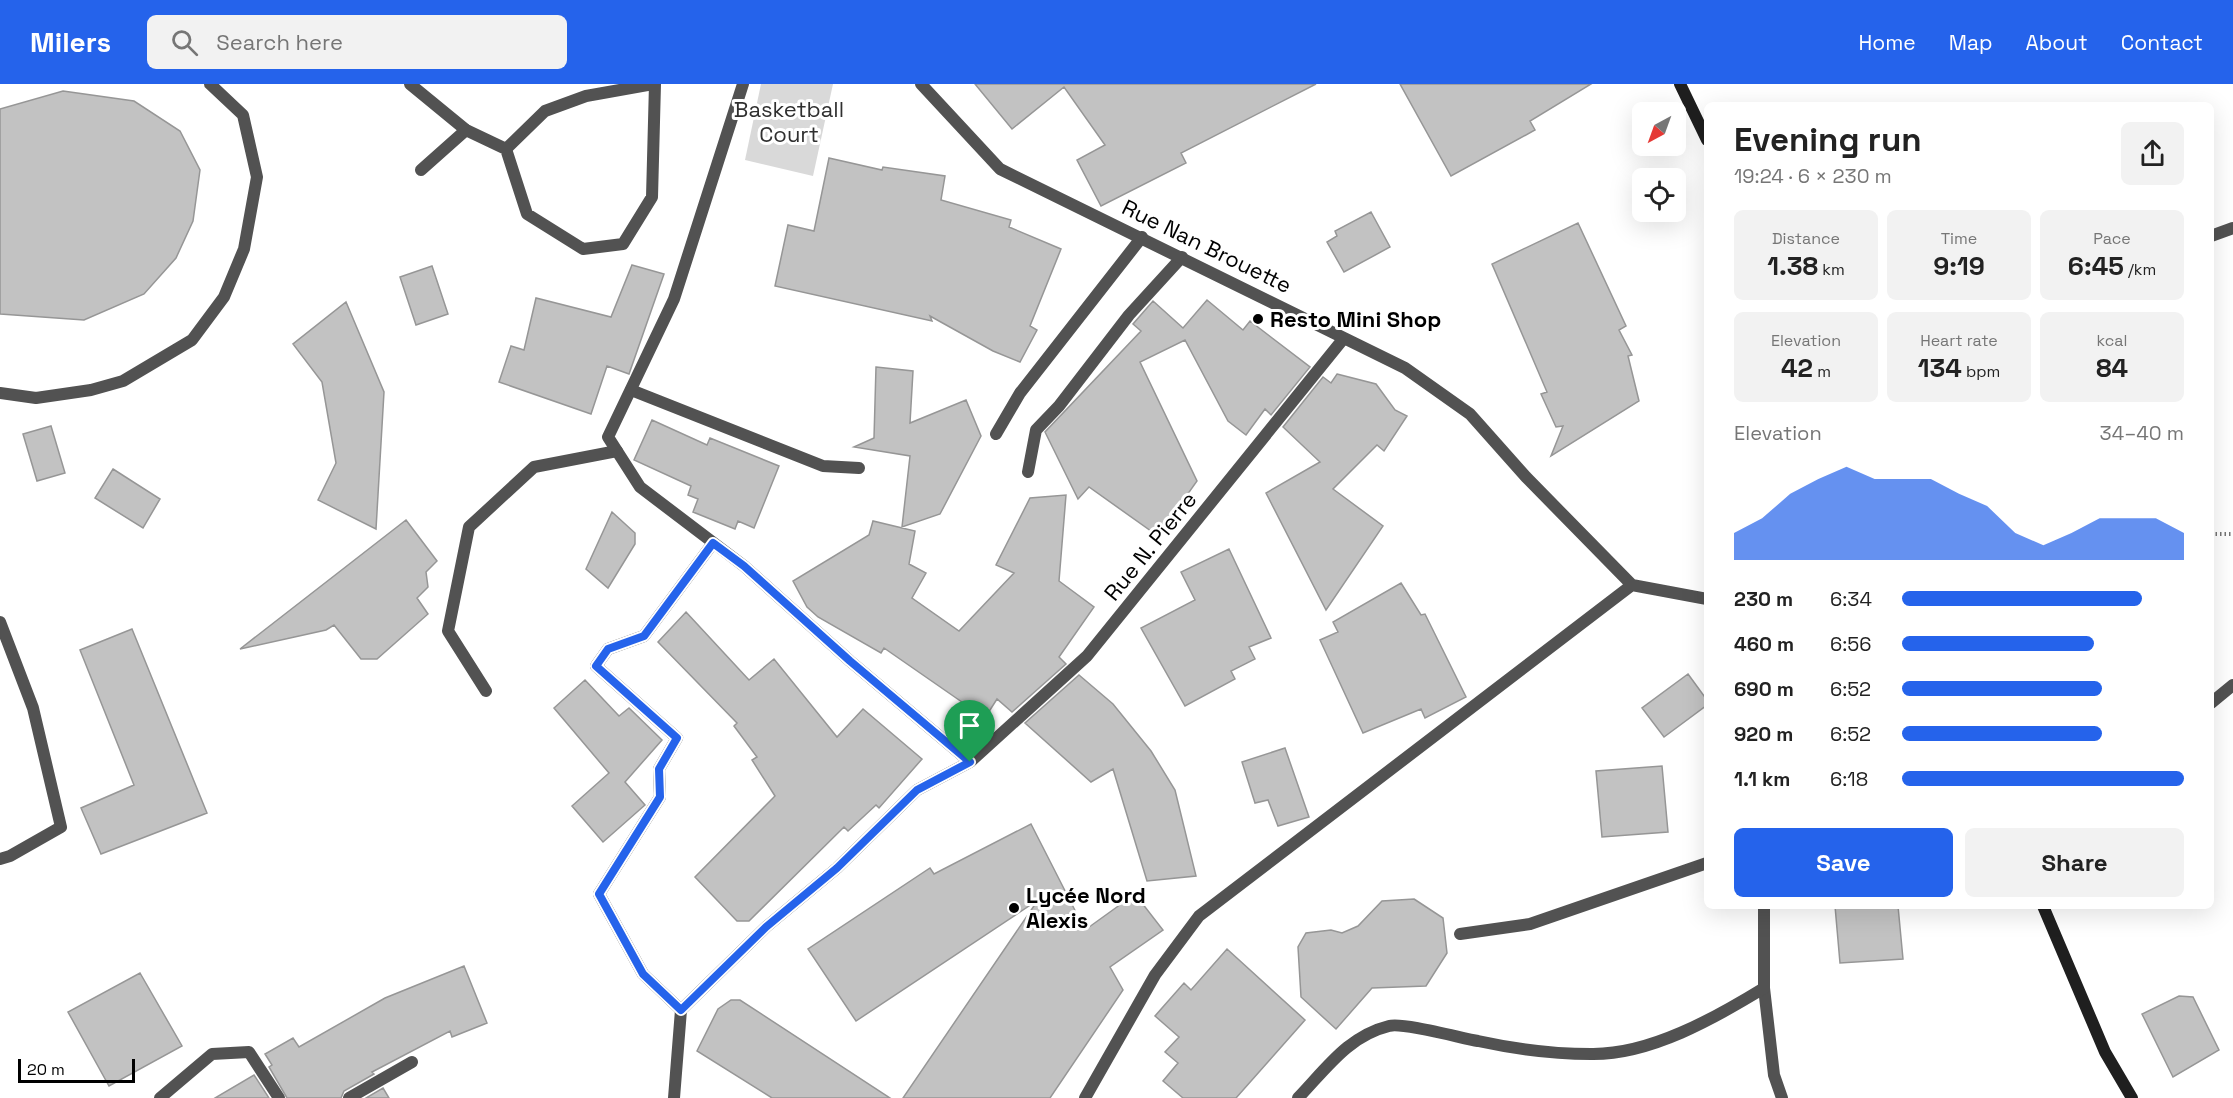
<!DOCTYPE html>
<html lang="en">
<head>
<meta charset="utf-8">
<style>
	:root { --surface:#fff; --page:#f2f2f2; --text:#222; --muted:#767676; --accent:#2563eb }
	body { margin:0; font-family:"Space Grotesk",sans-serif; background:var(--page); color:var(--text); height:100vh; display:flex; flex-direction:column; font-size:22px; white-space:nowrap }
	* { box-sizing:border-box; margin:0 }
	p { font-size:20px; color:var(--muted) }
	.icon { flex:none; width:33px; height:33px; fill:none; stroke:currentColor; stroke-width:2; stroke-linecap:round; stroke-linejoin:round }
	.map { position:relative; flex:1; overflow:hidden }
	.panel { position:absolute; left:1704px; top:18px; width:510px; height:807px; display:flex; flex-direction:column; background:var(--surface); border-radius:9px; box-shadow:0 6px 24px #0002 }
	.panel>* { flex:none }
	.needle { width:39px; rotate:221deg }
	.controls { position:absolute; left:1632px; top:18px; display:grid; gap:12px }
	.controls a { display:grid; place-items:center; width:54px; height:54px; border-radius:9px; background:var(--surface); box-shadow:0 6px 24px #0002; font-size:30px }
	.scale { position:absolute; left:18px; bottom:15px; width:117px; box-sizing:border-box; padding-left:6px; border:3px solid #000; border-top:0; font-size:16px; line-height:21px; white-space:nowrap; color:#000; -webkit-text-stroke:4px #fff; paint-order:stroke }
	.pin { position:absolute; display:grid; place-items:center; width:51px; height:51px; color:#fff; margin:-62px -26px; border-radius:50% 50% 50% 0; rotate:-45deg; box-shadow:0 0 6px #0007 }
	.pin .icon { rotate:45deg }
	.round { display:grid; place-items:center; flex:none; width:63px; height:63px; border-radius:9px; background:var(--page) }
	.summary { display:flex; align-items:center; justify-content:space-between; height:102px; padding:0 30px }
	h1 { font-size:33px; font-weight:700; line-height:45px }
	.stats { display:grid; grid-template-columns:repeat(3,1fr); gap:9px; height:102px; padding:6px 30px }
	.stats div { display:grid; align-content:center; border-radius:9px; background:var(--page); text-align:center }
	.stats b { font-size:26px; font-weight:700 }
	.stats small { font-size:16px; font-weight:400 }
	.stats p { font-size:16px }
	.chart { height:168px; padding:12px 30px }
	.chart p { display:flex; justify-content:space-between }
	.chart svg { width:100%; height:108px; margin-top:6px; fill:var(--accent); opacity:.7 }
	.primary-button { display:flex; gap:12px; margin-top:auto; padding:12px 30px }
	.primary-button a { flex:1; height:69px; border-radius:9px; background:var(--accent); color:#fff; font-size:24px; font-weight:700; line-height:69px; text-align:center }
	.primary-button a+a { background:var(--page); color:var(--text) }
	ul { padding:0 30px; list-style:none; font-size:20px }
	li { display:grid; grid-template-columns:96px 72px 1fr; align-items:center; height:45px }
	li i { height:15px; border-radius:8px; background:var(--accent) }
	header { display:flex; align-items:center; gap:36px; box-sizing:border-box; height:84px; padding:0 30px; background:var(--accent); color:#fff }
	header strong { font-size:28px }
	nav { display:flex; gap:33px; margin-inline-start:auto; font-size:21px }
	.search { width:420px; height:54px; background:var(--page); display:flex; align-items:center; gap:15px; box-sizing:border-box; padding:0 21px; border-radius:9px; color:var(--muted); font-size:22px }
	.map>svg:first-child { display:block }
</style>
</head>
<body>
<header>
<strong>Milers</strong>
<div class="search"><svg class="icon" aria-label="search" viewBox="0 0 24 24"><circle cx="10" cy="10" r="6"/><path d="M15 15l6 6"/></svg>Search here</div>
<nav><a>Home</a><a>Map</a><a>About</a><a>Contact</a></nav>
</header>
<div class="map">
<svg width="2233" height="1014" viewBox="0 0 2233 1014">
	<rect width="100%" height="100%" fill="#fff"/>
	<path fill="#d9d9d9" d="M 761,0 L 833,0 L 813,92 L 745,76 Z"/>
	<path fill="#c2c2c2" stroke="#969696" stroke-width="1.5" d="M 975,0 L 1316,0 L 1181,69 L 1186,79 L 1101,122 L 1077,76 L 1105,61 L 1064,3 L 1012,45 Z
		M 1400,0 L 1591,0 L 1530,37 L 1535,46 L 1451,92 Z
		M 63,7 L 134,17 L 180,47 L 200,86 L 193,137 L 176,174 L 144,210 L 84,236 L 0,230 L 0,25 Z
		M 829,74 L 882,86 L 883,83 L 945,92 L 941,116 L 1011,136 L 1009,143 L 1061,165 L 1030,242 L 1037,246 L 1020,278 L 993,267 L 930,232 L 932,237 L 775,202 L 788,141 L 814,147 Z
		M 1371,128 L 1390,163 L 1344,188 L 1327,158 L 1337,152 L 1335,147 Z
		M 1578,139 L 1626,242 L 1619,246 L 1632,271 L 1628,272 L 1639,317 L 1551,372 L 1563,342 L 1556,343 L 1541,310 L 1547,308 L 1492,180 Z
		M 632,181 L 664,190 L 629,290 L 607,282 L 591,330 L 499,298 L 511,262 L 524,266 L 536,214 L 611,233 Z
		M 432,182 L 448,230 L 416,241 L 400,193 Z
		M 1207,216 L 1243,246 L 1250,237 L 1310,283 L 1271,331 L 1265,325 L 1246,351 L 1228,337 L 1185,256 L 1140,278 L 1197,397 L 1158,452 L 1089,403 L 1078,415 L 1045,348 L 1141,247 L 1133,240 L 1153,217 L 1183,244 Z
		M 346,218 L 384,308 L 376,445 L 318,416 L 336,379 L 322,298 L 293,260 Z
		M 876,283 L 913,287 L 910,339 L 966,316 L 981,352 L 940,430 L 902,443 L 910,372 L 854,363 L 874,354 Z
		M 1337,290 L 1376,300 L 1395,326 L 1407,332 L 1384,367 L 1377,361 L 1333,405 L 1383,442 L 1326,526 L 1266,409 L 1320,378 L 1283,343 L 1323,293 L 1331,299 Z
		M 652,336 L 707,361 L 710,354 L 779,382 L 754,444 L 738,437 L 735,445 L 693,428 L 698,415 L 688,411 L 691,402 L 634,376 Z
		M 51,342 L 65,389 L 37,397 L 23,350 Z
		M 113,385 L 160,415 L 143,444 L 95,414 Z
		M 1066,411 L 1059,497 L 1094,523 L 1059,573 L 1066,580 L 1012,628 L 997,615 L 985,634 L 884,564 L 881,569 L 818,533 L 807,523 L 793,497 L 869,451 L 873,437 L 915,447 L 909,480 L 926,489 L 912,514 L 959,547 L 1014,489 L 996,481 L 1030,414 Z
		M 612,428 L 635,449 L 635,460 L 608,504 L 586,485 Z
		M 406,436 L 437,477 L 426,488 L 428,503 L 417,514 L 428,530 L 377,575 L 361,575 L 334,541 L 326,546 L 240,565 Z
		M 1229,465 L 1271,554 L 1249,563 L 1255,575 L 1231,587 L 1235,595 L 1185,622 L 1141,544 L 1195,516 L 1181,488 Z
		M 1401,499 L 1421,531 L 1425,530 L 1466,613 L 1425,634 L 1421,625 L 1363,649 L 1320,556 L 1338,548 L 1333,538 Z
		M 686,528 L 749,596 L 774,575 L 837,653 L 863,625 L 922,675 L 879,724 L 876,721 L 848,747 L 844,743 L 749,837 L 737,837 L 695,793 L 775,712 L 752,676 L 757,673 L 734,642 L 737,639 L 658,558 Z
		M 132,545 L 207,729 L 101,770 L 81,724 L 134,701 L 80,566 Z
		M 1688,590 L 1707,616 L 1707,621 L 1664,653 L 1642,624 Z
		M 1079,591 L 1113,620 L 1151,667 L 1175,706 L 1196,792 L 1147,797 L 1113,685 L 1091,698 L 1025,639 Z
		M 585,596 L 619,632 L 629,624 L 662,656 L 625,698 L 645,721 L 603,758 L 572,722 L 609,689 L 554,624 Z
		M 1285,664 L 1309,733 L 1278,742 L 1268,716 L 1255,719 L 1242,678 Z
		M 1662,682 L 1668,748 L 1602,753 L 1596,687 Z
		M 1031,740 L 1085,846 L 1135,810 L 1163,846 L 1110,883 L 1123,906 L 1050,1014 L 903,1014 L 1038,816 L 856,937 L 808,865 L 930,784 L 934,790 Z
		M 1414,815 L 1443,834 L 1447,869 L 1426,902 L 1372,904 L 1336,945 L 1301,913 L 1298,863 L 1306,849 L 1331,846 L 1342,849 L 1358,842 L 1382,817 Z
		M 1835,822 L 1898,822 L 1903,875 L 1840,879 Z
		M 1227,865 L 1305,936 L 1236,1014 L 1183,1014 L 1163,997 L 1178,979 L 1165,968 L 1179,953 L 1155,932 L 1184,899 L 1191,906 Z
		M 464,882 L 487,939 L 452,953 L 450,947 L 372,988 L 374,990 L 344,1007 L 341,1014 L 287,1014 L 269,983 L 272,981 L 265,970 L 293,954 L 299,963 L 385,914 Z
		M 140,889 L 182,962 L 109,1002 L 68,928 Z
		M 2179,912 L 2193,913 L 2219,966 L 2173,993 L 2142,930 Z
		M 731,916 L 740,916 L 890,1014 L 772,1014 L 697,967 L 718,925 Z
		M 254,991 L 269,1014 L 215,1014 Z
		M 383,1004 L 389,1014 L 366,1014 Z"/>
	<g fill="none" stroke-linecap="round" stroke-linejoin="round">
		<path stroke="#747474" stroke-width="4" stroke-dasharray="1.5 3" stroke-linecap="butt" d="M 2211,450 L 2233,450"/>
		<path stroke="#525252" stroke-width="12" d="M 506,65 L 545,27 L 586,12 L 653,0
			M 421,86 L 466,46
			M 2211,152 L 2233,144
			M 631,306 L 823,382 L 859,384
			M 996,350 L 1020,309 L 1142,153
			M 1028,388 L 1036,346 L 1059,322 L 1129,231 L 1182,173
			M 486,607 L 448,547 L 469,443 L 534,383 L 617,367
			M 1460,850 L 1530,840 L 1707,779
			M 1764,904 L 1774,991 L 1782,1014
			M 681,926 L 643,890 L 599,810 L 660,713 L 659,685 L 677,654 L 596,582 L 608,565 L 644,552 L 713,459
			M 160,1014 L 212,970 L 249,968 L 279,1014
			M 349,1014 L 412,978"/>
		<path stroke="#525252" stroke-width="12" d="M 410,0 L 466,46 L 506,65 L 527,130 L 583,165 L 623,160 L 652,113 L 655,0
			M 743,0 L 674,215 L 608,353 L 640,403 L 744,482 L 850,577 L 970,678
			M 921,0 L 1000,85 L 1405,284 L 1470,330 L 1526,393 L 1632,501 L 1707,515
			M 0,309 L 36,314 L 91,306 L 123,297 L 192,256 L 224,213 L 244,165 L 257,93 L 243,31 L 210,0
			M 0,538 L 33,624 L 61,743 L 10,772 L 0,775
			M 2211,619 L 2233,601
			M 674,1014 L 681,926 L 766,843 L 837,784 L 917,706 L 970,678 L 1087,572 L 1344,254
			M 1085,1014 L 1155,891 L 1199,832 L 1632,501
			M 1298,1014 C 1326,985 1348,952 1389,942 C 1402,938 1461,954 1478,957 C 1515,965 1554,970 1591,970 C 1650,971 1715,934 1764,904 L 1764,822"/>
		<path stroke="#1f1f1f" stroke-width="12" d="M 1680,0 L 1707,56
			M 2043,822 L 2105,968 L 2132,1014"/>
	</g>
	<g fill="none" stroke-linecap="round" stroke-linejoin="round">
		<g stroke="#fff" stroke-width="12">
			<path id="route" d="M 713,459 L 744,482 L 850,577 L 970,678 L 917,706 L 837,784 L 766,843 L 681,926 L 643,890 L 599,810 L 660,713 L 659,685 L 677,654 L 596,582 L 608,565 L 644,552 Z"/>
		</g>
		<use href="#route" stroke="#2563eb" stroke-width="8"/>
	</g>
	<g fill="#000" stroke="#fff" stroke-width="2">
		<circle cx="1258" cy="235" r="6"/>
		<circle cx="1014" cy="824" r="6"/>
	</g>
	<g text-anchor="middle" stroke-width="6" stroke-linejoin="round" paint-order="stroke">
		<g font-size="22" fill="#303030" stroke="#fff">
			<text x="789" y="33">Basketball<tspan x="789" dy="25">Court</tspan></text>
		</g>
		<g font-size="22" fill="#000" stroke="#fff">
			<text transform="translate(1207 162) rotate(26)" y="8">Rue Nan Brouette</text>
			<text transform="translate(1150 462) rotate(-51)" y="8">Rue N. Pierre</text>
		</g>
		<g font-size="22" font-weight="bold" fill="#000" stroke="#fff" text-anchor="start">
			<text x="1270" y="243">Resto Mini Shop</text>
			<text x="1026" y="819">Lycée Nord<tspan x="1026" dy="25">Alexis</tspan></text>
		</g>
	</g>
</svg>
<div class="controls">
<a><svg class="needle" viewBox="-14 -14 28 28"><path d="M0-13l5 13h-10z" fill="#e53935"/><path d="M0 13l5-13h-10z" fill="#767676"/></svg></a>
<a><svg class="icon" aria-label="locate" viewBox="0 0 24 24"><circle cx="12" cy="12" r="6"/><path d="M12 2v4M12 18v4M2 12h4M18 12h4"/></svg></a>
</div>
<div class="scale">20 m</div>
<div class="pin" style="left:970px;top:678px;background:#1e9e55"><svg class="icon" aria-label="arrive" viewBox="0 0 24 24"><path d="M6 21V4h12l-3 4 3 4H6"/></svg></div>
<section class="panel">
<div class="summary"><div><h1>Evening run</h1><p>19:24 · 6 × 230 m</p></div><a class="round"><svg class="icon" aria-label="share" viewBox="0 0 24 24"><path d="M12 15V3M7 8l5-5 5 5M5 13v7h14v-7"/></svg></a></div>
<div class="stats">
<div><p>Distance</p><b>1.38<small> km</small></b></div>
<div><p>Time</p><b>9:19</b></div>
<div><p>Pace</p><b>6:45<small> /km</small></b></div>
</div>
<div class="stats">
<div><p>Elevation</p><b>42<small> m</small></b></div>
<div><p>Heart rate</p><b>134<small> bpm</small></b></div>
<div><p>kcal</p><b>84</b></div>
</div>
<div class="chart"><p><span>Elevation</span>34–40 m</p>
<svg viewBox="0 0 160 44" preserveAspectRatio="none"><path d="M0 44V33L10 27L20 17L30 11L40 6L50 11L60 11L70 11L80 17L90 22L100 33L110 38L120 33L130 27L140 27L150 27L160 33V44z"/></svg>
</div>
<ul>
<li><b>230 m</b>6:34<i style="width:85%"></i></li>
<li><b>460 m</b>6:56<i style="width:68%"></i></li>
<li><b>690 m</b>6:52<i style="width:71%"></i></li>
<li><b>920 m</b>6:52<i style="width:71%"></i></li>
<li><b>1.1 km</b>6:18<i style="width:100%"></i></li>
</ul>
<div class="primary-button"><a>Save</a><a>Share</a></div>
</section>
</div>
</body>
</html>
